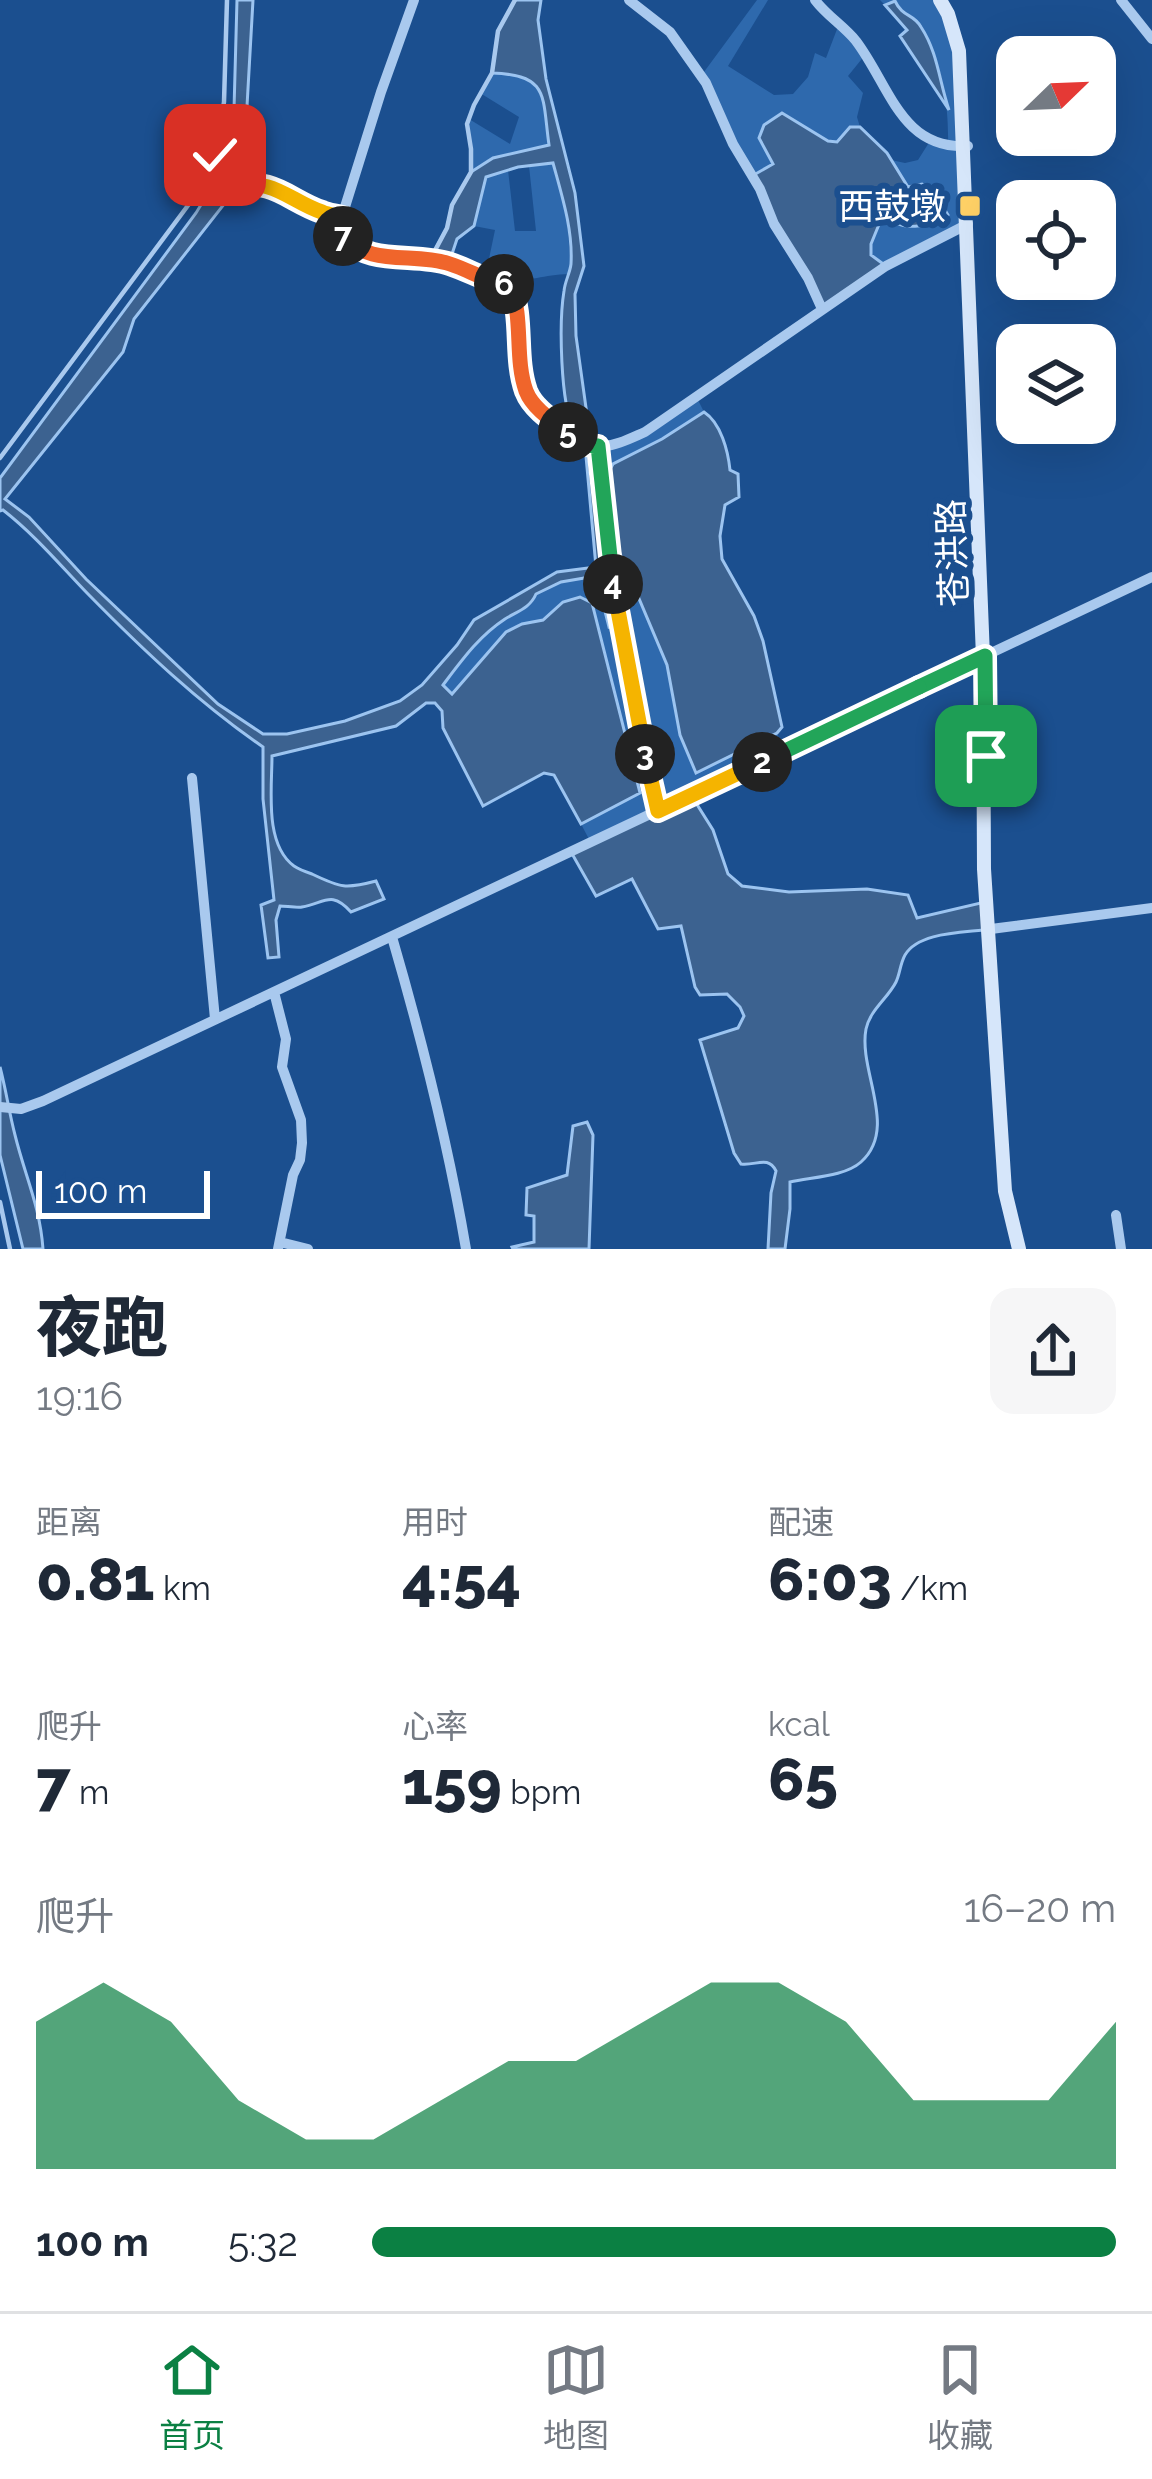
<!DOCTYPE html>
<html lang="zh">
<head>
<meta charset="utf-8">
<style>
	:root { --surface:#fff; --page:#f6f6f7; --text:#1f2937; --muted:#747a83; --line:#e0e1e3; --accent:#0b8043 }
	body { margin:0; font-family:Raleway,"Noto Sans SC",sans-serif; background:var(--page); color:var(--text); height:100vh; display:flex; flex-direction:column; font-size:45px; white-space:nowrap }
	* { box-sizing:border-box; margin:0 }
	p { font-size:39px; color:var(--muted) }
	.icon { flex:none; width:66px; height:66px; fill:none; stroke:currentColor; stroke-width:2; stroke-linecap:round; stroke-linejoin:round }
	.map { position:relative; height:1249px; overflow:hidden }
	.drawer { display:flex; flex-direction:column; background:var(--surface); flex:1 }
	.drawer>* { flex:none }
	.needle { width:78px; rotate:67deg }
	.tools { position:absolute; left:996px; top:36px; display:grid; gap:24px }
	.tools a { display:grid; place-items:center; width:120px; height:120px; border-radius:24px; background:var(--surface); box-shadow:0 12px 48px #0002; font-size:60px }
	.scale { position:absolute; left:36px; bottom:30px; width:174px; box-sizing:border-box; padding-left:12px; border:6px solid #fff; border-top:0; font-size:33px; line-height:42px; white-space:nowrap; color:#fff; -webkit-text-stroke:9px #1b4f8f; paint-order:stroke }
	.pin { position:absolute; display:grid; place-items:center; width:102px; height:102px; color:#fff; margin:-51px; border-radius:24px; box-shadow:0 6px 18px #0006 }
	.km { position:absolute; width:60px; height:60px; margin:-30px; border-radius:50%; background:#222; color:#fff; font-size:33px; line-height:60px; text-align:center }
	.round { display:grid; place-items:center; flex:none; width:126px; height:126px; border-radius:24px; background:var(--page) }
	.headline { display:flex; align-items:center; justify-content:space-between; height:204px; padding:0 36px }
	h1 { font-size:66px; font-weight:800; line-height:90px }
	.stats { display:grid; grid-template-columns:repeat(3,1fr); gap:18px; height:204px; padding:12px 36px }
	.stats div { display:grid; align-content:center }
	.stats b { font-size:60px; font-weight:800 }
	.stats small { font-size:33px; font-weight:400 }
	.stats p { font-size:33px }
	.chart { height:336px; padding:24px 36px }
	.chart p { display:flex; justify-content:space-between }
	.chart svg { width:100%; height:216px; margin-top:12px; fill:var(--accent); opacity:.7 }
	ul { padding:0 36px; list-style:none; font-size:39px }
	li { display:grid; grid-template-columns:192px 144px 1fr; align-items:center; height:90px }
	li i { height:30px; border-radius:15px; background:var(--accent) }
	.tabs { display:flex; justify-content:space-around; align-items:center; height:168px; border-top:3px solid var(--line); background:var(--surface); font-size:33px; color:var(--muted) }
	.tabs a { display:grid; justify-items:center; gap:6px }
	.tabs .current { color:var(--accent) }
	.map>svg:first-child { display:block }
</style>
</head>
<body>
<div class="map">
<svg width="1152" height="1249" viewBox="0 0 1152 1249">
	<rect width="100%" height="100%" fill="#1b4f8f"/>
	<path fill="#2e69ad" d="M 757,0 L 768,0 L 728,66 L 774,95 L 793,94 L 808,77 L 815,53 L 826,58 L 839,24 L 865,55 L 848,76 L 863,93 L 857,117 L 860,127 L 850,127 L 837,142 L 828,141 L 782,114 L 764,125 L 774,164 L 752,176 L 701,76 Z
		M 880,0 L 945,0 L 952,12 L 970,223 L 886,266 L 871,256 L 871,244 L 880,221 L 894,220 L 904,226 L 944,222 L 909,188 L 891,160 L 905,163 L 918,160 L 930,141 L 948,147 C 949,109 944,69 925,36 C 922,30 920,23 915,19 C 905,11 904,19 895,1 L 885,5 Z
		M 492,73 C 552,75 540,96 549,145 L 493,158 L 471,172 L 469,119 L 510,144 L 519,117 L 480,93 Z
		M 552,163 L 567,217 L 571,269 L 569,274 C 534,275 520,287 485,278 L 495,230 L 474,226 L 486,177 L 508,170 L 515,231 L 536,231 L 529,166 Z
		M 696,396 L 704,412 L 662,439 L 624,565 L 667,665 L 680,735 L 696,772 L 777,733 L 784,752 L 591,843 L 581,824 L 639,792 L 579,597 L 563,602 L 543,620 L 522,624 L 506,632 L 451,695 L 443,685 C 462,660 479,636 505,619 C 518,611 530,608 535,595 L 561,582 L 596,576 L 609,626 L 598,446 L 609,447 Z"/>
	<path fill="#3c6290" stroke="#9cc4f0" stroke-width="3" d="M 237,0 L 253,0 L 243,177 L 236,189 L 134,319 L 123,352 L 5,499 L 29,517 L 86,579 L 218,704 L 263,734 L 287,734 L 345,721 L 400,701 L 422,685 L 457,645 L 474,620 L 557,572 L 596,567 L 585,445 C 582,440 577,435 574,430 C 560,403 559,321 564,291 C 565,281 570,273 571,264 C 573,230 562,196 553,163 L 518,167 L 486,177 L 474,226 L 457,239 L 449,263 L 430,259 L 447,228 L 452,205 L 471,172 L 493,158 L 549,145 C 542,96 550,75 492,73 L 498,31 L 515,0 L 541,0 L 538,20 L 546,79 L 575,193 L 584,266 L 575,294 L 576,336 L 587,415 L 598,446 L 604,512 L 620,623 L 609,627 L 596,576 L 561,582 L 536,594 C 530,608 518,611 505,619 C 479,636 462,660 443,685 L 452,694 L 506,632 L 522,624 L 543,620 L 563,602 L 580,597 L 592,603 L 640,793 L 581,824 L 554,775 L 544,773 L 483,806 L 443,728 L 442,711 L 435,703 L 426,703 L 396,726 L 272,756 C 272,789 264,844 294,866 C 300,870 306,872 312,874 C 341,888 346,889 376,881 L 384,899 L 351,912 C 331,890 325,903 302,907 C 298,908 285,906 280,906 L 276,920 L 279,957 L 268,958 L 261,905 L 274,900 L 263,799 L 263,747 C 199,703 142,649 88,594 C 60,565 35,535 3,510 L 0,511 L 0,478 L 196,213 L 227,162 L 233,146 Z
		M 895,1 C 903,18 913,13 921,27 C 938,53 939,81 949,110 L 900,36 L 907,30 L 885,5 Z
		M 782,113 L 828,141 L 837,142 L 850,127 L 860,127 L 887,153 L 908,187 L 922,184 L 937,197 L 948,215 L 944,222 C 933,223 917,228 906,226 C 896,224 892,220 880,222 L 871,244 L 871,255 L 886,266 L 822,309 L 752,176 L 773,164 L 759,138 L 764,125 Z
		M 704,412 C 721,423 728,451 730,470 L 738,474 L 739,497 L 725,505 L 720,536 L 722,559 L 754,616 L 763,641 L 782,727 L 777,733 L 696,773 L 680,735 L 667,665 L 616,544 L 608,473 L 613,464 L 662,439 Z
		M 691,795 L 713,830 L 728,874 L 742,886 L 789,892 L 867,889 L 908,895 L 917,918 L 989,901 L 991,929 C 966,933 919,931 905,955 C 900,964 900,974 896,982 C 888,998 870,1010 866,1029 C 858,1071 899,1128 861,1162 C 844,1177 811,1177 790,1182 L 790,1209 L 785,1249 L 768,1249 L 771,1193 L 776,1171 C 768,1155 756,1166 741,1164 L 734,1153 L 700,1040 L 738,1028 L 744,1016 L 740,1007 L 727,994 L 700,995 L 695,987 L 681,926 L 658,929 L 632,879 L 596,896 L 571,852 Z
		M 0,1067 C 6,1090 9,1112 15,1135 C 25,1176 40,1206 43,1249 L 23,1249 L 0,1155 Z
		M 587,1122 L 593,1135 L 589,1249 L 513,1249 L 512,1247 L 534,1242 L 534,1216 L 526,1215 L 527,1188 L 567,1175 L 573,1126 Z"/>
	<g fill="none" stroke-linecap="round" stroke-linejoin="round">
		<path stroke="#a9c9ee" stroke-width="4.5" d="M 209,168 L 236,189 C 273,174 302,209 338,216
			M 432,256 L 447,228 L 452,205 L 471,172 L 471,149 L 467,124 L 474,105 L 492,73 L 498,31 L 515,0
			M 598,446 L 613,585 L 638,724 L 657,807
			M 0,458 L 195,196 L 215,156 L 224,102 L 227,0
			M 0,1202 L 10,1249"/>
		<path stroke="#a9c9ee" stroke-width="10" d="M 414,0 L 381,92 L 339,226 C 343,236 347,244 357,249 C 377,261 402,254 425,258 C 454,263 480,280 510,284 C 525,319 513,365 528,394 C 536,411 554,422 568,432 C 599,455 613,446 645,432 L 886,266 L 968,224
			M 629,0 L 670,32 L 706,83 L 733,144 L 760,189 L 774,224 L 808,278 L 822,309
			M 815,0 C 827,16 844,26 856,41 C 890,86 901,150 968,146
			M 1121,0 L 1152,39
			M 192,778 L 215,1019
			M 991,929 L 1152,908
			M 392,937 C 422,1040 448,1143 466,1249
			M 274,992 L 286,1039 L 282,1067 L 301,1120 L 302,1143 L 300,1160 L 293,1175 L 278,1249
			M 0,1107 L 21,1109 L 43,1101 L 1152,577
			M 1116,1215 L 1121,1249
			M 280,1242 L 308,1249"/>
		<path stroke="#d6e6fa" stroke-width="14" d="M 940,0 L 948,14 L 959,51 L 983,657 L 984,869 L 1005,1191 L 1019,1249"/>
	</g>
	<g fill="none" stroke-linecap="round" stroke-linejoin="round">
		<g stroke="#fff" stroke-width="24">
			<path id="split-1" d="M 919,687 L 985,656 L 986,756"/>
		</g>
		<g stroke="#fff" stroke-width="24">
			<path id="split-2" d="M 762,762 L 919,687"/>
		</g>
		<g stroke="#fff" stroke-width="24">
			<path id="split-3" d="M 645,754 L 658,811 L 762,762"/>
		</g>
		<g stroke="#fff" stroke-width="24">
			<path id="split-4" d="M 613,584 L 645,754"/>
		</g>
		<g stroke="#fff" stroke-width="24">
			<path id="split-5" d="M 568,432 L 585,445 L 598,446 L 613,584"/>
		</g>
		<g stroke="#fff" stroke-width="24">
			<path id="split-6" d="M 504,284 L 510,284 C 524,319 514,357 526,391 C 533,409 553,421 568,432"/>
		</g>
		<g stroke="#fff" stroke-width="24">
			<path id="split-7" d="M 343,236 C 369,267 414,252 450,264 C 469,270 485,281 504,284"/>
		</g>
		<g stroke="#fff" stroke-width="24">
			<path id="split-8" d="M 215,155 L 209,168 L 236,189 C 270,175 291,202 322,212 C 328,215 335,215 342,217 L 339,226 L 343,236"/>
		</g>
		<use href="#split-1" stroke="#22a559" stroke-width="15"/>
		<use href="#split-2" stroke="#22a559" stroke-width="15"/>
		<use href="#split-3" stroke="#f5b400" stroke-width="15"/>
		<use href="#split-4" stroke="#f5b400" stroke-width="15"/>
		<use href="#split-5" stroke="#22a559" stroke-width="15"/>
		<use href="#split-6" stroke="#f0652b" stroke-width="15"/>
		<use href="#split-7" stroke="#f0652b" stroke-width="15"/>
		<use href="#split-8" stroke="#f5b400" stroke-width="15"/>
	</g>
	<rect fill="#ffd166" stroke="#1b4f8f" stroke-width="4.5" x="958" y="194" width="24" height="24" rx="6"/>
	<g text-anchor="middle" stroke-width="12" stroke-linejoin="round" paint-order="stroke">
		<g font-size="36" fill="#fff" stroke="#1b4f8f" text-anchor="end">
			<text x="946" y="219">西鼓墩</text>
		</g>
		<g font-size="36" fill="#fff" stroke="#1b4f8f">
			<text transform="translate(952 553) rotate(-92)" y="13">苍洪路</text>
		</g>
	</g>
</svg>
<div class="tools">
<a><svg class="needle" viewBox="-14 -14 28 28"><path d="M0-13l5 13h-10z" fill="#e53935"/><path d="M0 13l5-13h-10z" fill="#747a83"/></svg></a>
<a><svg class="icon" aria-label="locate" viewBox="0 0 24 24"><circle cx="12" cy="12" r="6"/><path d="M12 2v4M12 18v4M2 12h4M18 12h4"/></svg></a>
<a><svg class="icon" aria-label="layers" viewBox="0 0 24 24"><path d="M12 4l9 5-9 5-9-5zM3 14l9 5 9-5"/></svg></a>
</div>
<div class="scale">100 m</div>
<div class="pin" style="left:986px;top:756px;background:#1e9e55"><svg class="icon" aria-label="arrive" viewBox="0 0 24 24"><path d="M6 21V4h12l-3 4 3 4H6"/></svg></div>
<div class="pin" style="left:215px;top:155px;background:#d93025"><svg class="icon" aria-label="check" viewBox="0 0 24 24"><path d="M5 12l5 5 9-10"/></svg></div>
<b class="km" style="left:762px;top:762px">2</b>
<b class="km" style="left:645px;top:754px">3</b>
<b class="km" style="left:613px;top:584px">4</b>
<b class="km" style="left:568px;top:432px">5</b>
<b class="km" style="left:504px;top:284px">6</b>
<b class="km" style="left:343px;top:236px">7</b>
</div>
<section class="drawer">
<div class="headline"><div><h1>夜跑</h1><p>19:16</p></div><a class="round"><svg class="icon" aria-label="share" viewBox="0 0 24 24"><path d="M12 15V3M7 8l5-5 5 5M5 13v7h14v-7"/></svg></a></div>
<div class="stats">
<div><p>距离</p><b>0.81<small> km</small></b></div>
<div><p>用时</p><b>4:54</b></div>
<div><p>配速</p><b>6:03<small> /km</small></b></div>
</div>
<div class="stats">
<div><p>爬升</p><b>7<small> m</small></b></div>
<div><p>心率</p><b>159<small> bpm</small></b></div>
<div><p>kcal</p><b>65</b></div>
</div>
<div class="chart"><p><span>爬升</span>16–20 m</p>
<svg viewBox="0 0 160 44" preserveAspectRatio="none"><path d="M0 44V14L10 6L20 14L30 30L40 38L50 38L60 30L70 22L80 22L90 14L100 6L110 6L120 14L130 30L140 30L150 30L160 14V44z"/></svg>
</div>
<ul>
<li><b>100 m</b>5:32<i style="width:100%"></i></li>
</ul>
</section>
<nav class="tabs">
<a class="current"><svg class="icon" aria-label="home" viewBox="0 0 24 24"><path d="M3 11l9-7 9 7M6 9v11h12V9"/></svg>首页</a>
<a><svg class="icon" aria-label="map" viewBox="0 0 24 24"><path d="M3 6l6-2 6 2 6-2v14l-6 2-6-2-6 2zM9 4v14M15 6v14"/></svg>地图</a>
<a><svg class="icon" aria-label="saved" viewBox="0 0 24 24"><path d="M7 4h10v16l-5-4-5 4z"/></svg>收藏</a>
</nav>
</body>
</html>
